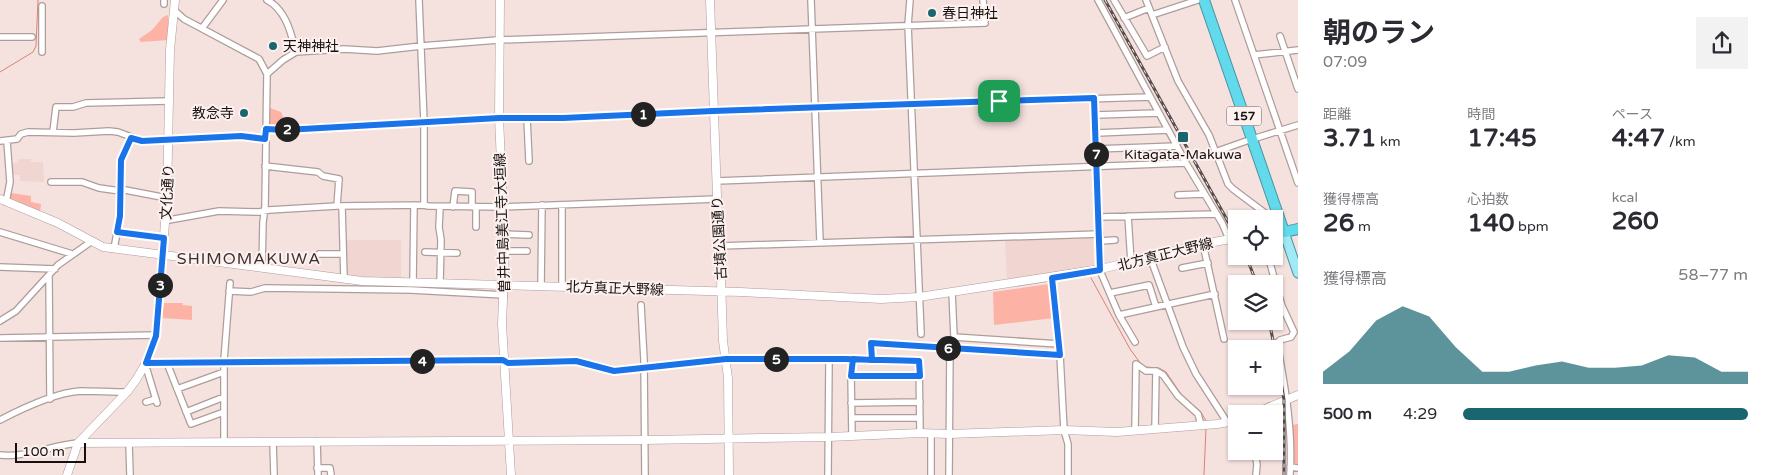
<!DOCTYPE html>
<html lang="ja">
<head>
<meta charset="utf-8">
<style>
	:root { --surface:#fff; --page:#f2f2f3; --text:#2b2b33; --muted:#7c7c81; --accent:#1a6670 }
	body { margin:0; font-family:"Varela Round","Noto Sans JP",sans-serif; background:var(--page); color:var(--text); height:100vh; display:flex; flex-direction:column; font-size:19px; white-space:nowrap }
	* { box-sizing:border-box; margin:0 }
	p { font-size:16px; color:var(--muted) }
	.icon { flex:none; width:28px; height:28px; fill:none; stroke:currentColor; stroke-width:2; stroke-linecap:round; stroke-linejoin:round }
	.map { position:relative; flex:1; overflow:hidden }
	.sheet { display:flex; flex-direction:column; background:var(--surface); width:475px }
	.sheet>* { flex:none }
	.controls { position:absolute; left:1228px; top:210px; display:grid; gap:10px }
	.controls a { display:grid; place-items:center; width:55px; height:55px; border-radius:0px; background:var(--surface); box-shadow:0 1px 4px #0004; font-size:25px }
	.scale { position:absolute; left:15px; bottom:12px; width:71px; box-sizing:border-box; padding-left:5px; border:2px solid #16100f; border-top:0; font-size:14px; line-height:18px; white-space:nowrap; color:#16100f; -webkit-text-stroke:4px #fcf1ef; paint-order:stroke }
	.pin { position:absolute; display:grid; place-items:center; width:42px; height:42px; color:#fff; margin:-21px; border-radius:10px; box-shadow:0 2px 8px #0006 }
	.km { position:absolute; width:25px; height:25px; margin:-12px; border-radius:50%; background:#222; color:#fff; font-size:14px; line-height:25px; text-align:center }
	.round { display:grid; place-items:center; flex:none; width:52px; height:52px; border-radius:0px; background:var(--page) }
	.overview { display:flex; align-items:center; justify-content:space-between; height:85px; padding:0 25px }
	h1 { font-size:28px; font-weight:700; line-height:38px }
	.metrics { display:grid; grid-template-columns:repeat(3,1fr); gap:8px; height:85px; padding:5px 25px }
	.metrics div { display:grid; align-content:center }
	.metrics b { font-size:25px; font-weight:700 }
	.metrics small { font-size:14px; font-weight:400 }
	.metrics p { font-size:14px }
	.chart { height:140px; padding:10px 25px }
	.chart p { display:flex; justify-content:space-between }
	.chart svg { width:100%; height:90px; margin-top:5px; fill:var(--accent); opacity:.7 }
	ul { padding:0 25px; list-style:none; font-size:16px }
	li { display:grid; grid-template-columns:80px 60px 1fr; align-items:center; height:38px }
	li i { height:12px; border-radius:6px; background:var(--accent) }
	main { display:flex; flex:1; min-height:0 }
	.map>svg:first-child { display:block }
</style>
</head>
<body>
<main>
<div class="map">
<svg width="1298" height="475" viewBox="0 0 1298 475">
	<rect width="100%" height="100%" fill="#f5e2df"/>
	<path fill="#f0d5d0" d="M 18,159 L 31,159 L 31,162 L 43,162 L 44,182 L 20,181 L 20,175 L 11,175 L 11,163 L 18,163 Z
		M 1093,237 L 1094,267 L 1007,279 L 1005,239 Z
		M 345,240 L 401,240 L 401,281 L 345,276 Z"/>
	<path fill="#fdb2a6" d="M 168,15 L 168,40 L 141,42 L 139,39 L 152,30 L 163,17 Z
		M 270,108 L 281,112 L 284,119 L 284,127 L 268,127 Z
		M 11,193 L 31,196 L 31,202 L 41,204 L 40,213 L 10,201 Z
		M 1049,284 L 1054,318 L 994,325 L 993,292 Z
		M 164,303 L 183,303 L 182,305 L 192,306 L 192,320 L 162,318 Z
		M 1298,424 L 1298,466 L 1293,465 L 1292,425 Z"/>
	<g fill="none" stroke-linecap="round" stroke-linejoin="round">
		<path stroke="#dc8174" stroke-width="1" d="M 0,72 L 33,52 L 36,46 L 38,0
			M 1091,278 L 1130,349 L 1141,364 L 1146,367 L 1159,368 L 1166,372 L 1183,397
			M 1188,401 L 1200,411 L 1207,422
			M 1204,475 L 1206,428"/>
		<g stroke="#ae9d9a" stroke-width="8">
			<path id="street" d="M 164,0 L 164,4
				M 267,0 C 286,10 291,33 296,52
				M 811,0 L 820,242
				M 910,0 L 908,25 L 921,334
				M 1098,0 L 1186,163 L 1222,223 L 1229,239
				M 1114,0 L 1147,56 L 1165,47
				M 1146,0 L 1178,81 L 1209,135 L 1228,184 L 1233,189 L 1273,219
				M 1235,0 L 1298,183
				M 42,6 L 42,52
				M 174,10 L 184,19 L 259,59 L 267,74 L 265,207 L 263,222 L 262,268
				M 1152,15 L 1198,0
				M 1124,18 L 1149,8
				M 203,27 L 223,0
				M 1280,36 L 1298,89
				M 0,37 L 32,37
				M 1254,55 L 1298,50
				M 267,74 L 283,60 L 296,52 L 344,49 L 377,51 L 421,46 L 498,40 L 985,23 L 983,0
				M 1094,98 L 1101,273 L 1119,315 L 1135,342
				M 1096,115 L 1158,113
				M 527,118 L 529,161
				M 265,129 L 285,129 L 499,118 L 563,118 L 713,111 L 1150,97
				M 53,132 L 56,107 L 73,107 L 86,103 L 169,101
				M 1097,133 L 1168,130
				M 1256,138 L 1298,125
				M 0,141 L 17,139 L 21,134 L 28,132 L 74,133 L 109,131 L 118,132 L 142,141 L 241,136 L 265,139
				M 1096,149 L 1177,146
				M 1215,152 L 1252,139
				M 265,166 L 318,172 L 323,176 L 339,179 L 337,206
				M 716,181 L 1186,163
				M 51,182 L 82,182 L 99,188 L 120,191
				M 120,189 L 167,198
				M 1178,195 L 1204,194
				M 6,202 L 10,182 L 7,141
				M 424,205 L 428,206 L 502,207 L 717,199
				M 342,206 L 344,279
				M 440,207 L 439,227 L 441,240 L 440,283
				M 453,207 L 455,191 L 472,192 L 472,207
				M 476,207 L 476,227
				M 1128,216 L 1131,262
				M 1099,217 L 1216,214
				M 166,218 L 169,220 L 219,211 L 259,212 L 269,210 L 337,206 L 424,205 L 424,122 L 419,0
				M 0,232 L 72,254
				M 117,232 L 164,238
				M 504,234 L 529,235
				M 1100,241 L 1115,240
				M 1203,244 L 1224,339
				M 720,246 L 1100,234
				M 114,249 L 120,216 L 121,160 L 131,138
				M 505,251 L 527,251
				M 425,252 L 457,253
				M 319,254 L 343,254
				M 1268,256 L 1282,306 L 1294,332 L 1291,337 L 1280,340 L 1277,343 C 1285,387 1293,430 1290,475
				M 1150,257 L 1183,347 L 1196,374 L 1227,422
				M 0,267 L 55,269
				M 1182,268 L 1208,263
				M 49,276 L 50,399
				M 1052,278 L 1060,355 L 1064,430 L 1068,444 L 1068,475
				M 413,283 L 414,205
				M 541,286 L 542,205
				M 562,287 L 562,205
				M 229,291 L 251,292 L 265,288 L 411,290 L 504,295
				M 952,292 L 954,337 L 1059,344
				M 1110,293 L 1149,285 L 1156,307
				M 641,305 L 644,360 L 645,475
				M 1119,315 L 1215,294
				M 0,321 L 16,311 L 58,265 L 92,241
				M 0,338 L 156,335
				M 872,360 L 919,361 L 920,433
				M 146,363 L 503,360 L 508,363 L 575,361 L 614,371 L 726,359 L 872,360 L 871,343 L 1060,355
				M 167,363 L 191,424 L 224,412
				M 144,368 L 147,370 L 157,403
				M 851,376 L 920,376
				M 177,389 L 224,372
				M 146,402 L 156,399
				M 851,403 L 920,402
				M 186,412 L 224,397
				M 1270,414 L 1270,406
				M 852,418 L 920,418
				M 0,420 C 23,408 54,393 80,391 C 96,391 111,392 127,392
				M 1155,429 L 1156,371
				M 1135,430 L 1136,364 L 1146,371 L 1156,371 L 1163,375 L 1178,396 L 1198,414 L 1201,425
				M 931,433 L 931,475
				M 852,436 L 851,375 L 853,359
				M 317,441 L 318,475
				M 224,442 L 224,360 L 230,283
				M 273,442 L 274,475
				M 129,443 L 130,475
				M 1255,451 L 1257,465 L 1256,475
				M 0,455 C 26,458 52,445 78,443
				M 1290,467 L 1298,468
				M 317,468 L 330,468 L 331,475
				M 828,475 L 829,360
				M 949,475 L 950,348"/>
		</g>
		<g stroke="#ae9d9a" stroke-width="9">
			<path id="secondary" d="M 500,0 L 499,118 L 505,251 L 502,324 L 511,475
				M 710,0 L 718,224 L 720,246 L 723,341 L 728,378 L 729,475
				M 0,199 L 58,223 L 103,247 L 362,281 L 741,292 L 881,299 L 919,297 L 1101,269 L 1203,244 L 1236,238
				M 1274,233 L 1284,232
				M 1253,414 L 1298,395
				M 78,443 L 645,440 L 829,437 L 920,433 L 949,434 L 1064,430 L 1117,432 L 1217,424 L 1236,421
				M 67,475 L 78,443 L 127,392 L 136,380 L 146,363 L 156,335 L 167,198 L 170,50 L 175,0"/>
		</g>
		<g stroke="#47939f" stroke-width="11">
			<path id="primary" d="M 1284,232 L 1298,273"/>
		</g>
		<g stroke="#47939f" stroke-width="12">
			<path id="highway" d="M 1204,0 L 1284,232 L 1298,229"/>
		</g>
		<use href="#street" stroke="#fff" stroke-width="5.5"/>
		<use href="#secondary" stroke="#fff" stroke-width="8"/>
		<use href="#primary" stroke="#a1e9f4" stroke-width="9"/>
		<use href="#highway" stroke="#62daec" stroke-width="10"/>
		<g stroke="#574d4c" stroke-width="3">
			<path id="rail" d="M 1105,0 L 1236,236
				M 1246,256 L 1257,284
				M 1269,321 L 1279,369 L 1284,400 L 1284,475"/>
		</g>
		<use href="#rail" stroke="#fcf1ef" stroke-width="1" stroke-dasharray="4" stroke-linecap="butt"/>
	</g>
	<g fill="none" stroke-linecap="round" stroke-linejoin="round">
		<g stroke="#fff" stroke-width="10">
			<path id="route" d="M 999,101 L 713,111 L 563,118 L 499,118 L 285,130 L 266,129 L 265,139 L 241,136 L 142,141 L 131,138 L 121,160 L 120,216 L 117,232 L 164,238 L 156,336 L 146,363 L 503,360 L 508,363 L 576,361 L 614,371 L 726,359 L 845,359 C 870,360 894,360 919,361 L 920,376 L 851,376 L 853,359 L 872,360 L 871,343 L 1060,355 L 1052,278 L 1100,270 L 1094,98 L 999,101"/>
		</g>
		<use href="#route" stroke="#1a73e8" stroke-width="6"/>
	</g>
	<g fill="#1a6670" stroke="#fcf1ef" stroke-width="2">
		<circle cx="932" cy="13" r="5"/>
		<circle cx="273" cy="46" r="5"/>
		<circle cx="244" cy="113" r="5"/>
		<rect x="1177" y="131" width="12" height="12" rx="2.5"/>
	</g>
	<g text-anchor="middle" stroke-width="4" stroke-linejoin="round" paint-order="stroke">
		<rect fill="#fcf1ef" stroke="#5b5452" stroke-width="1" x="1226.5" y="106.5" width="35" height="19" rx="4"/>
		<g font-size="12" font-weight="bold" fill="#16100f">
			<text x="1244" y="120">157</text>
		</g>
		<g font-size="14" fill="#16100f" stroke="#fcf1ef" text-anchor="start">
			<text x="942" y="18">春日神社</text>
			<text x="283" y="51">天神神社</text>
			<text x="234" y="118" text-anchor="end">教念寺</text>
			<text x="1183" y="159" text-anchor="middle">Kitagata-Makuwa</text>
		</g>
		<g font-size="14" fill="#16100f" stroke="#fcf1ef">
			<text transform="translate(167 192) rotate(-87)" y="5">文化通り</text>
			<text transform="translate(502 223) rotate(-92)" y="5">曽井中島美江寺大垣線</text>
			<text transform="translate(719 238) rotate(-93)" y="5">古墳公園通り</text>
			<text transform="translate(1165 254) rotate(-14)" y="5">北方真正大野線</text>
			<text transform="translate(615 288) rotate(2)" y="5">北方真正大野線</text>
		</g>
		<g font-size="16" letter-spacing="1" fill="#3e302e" stroke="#fcf1ef">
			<text x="249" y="264">SHIMOMAKUWA</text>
		</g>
	</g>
</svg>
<div class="controls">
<a><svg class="icon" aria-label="locate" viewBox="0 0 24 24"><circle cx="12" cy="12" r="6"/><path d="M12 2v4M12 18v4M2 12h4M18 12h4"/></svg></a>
<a><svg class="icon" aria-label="layers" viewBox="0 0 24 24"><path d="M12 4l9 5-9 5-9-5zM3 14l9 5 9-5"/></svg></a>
<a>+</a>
<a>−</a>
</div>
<div class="scale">100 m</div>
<div class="pin" style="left:999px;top:101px;background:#1e9e55"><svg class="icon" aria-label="arrive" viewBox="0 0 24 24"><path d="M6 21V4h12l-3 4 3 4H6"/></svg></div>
<b class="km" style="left:643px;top:114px">1</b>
<b class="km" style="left:287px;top:129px">2</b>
<b class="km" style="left:160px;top:285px">3</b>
<b class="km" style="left:422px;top:361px">4</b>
<b class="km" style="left:776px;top:359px">5</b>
<b class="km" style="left:948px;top:348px">6</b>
<b class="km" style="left:1096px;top:154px">7</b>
</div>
<section class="sheet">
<div class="overview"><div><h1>朝のラン</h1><p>07:09</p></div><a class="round"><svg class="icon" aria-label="share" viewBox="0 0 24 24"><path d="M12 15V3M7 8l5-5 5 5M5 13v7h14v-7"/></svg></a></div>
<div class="metrics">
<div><p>距離</p><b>3.71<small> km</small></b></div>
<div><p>時間</p><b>17:45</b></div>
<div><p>ペース</p><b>4:47<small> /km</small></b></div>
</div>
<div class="metrics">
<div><p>獲得標高</p><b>26<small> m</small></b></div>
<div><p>心拍数</p><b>140<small> bpm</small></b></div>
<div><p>kcal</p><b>260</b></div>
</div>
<div class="chart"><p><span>獲得標高</span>58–77 m</p>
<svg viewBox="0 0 160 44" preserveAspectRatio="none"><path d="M0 44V38L10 28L20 13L30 6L40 11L50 26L60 38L70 38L80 35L90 33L100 36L110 36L120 35L130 30L140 31L150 38L160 38V44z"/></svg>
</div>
<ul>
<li><b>500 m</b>4:29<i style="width:100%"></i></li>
</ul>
</section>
</main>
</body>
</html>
